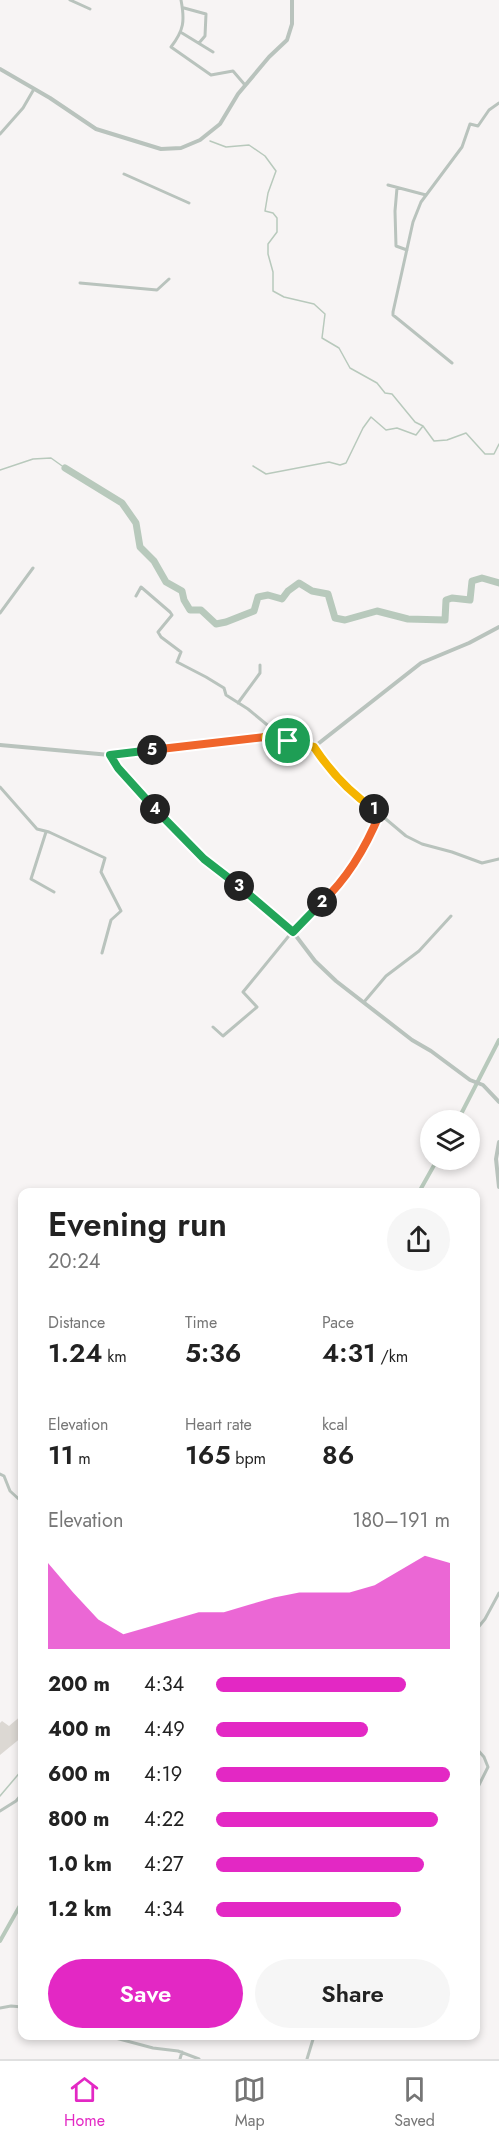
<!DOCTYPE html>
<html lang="en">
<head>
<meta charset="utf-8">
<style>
	:root { --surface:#fff; --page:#f6f6f6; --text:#222; --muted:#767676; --line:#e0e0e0; --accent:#e328c4 }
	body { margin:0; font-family:Jost,sans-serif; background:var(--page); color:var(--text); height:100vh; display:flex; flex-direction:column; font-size:22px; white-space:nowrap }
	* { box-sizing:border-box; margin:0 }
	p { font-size:20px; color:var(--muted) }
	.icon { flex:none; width:33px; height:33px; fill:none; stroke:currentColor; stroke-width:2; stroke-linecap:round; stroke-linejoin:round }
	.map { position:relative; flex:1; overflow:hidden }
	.details { position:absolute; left:18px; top:1188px; width:462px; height:852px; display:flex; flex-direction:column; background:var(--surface); border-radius:12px; box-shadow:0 3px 9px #0003 }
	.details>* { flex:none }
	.fabs { position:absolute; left:420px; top:1110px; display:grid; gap:12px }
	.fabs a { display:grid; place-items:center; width:60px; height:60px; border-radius:50%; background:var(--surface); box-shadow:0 3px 9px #0003; font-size:30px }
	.pin { position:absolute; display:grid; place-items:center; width:51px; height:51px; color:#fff; margin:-26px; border:3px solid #fff; border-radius:50%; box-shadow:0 2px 6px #0007 }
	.km { position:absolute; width:30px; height:30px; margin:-15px; border-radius:50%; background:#222; color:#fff; font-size:16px; line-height:30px; text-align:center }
	.round { display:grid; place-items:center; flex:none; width:63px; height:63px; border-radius:32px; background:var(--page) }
	.headline { display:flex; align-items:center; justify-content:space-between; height:102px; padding:0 30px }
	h1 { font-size:33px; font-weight:600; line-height:45px }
	.metrics { display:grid; grid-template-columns:repeat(3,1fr); gap:9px; height:102px; padding:6px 30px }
	.metrics div { display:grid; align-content:center }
	.metrics b { font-size:26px; font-weight:600 }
	.metrics small { font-size:16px; font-weight:400 }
	.metrics p { font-size:16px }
	.chart { height:168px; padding:12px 30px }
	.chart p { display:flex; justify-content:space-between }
	.chart svg { width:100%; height:108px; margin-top:6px; fill:var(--accent); opacity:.7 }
	.action { display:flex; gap:12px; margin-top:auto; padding:12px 30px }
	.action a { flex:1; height:69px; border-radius:36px; background:var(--accent); color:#fff; font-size:24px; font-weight:600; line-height:69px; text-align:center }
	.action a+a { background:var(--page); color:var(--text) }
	ul { padding:0 30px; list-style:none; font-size:20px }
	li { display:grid; grid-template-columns:96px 72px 1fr; align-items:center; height:45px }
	li i { height:15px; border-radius:8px; background:var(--accent) }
	.tabs { display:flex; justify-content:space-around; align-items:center; height:84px; border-top:2px solid var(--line); background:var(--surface); font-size:16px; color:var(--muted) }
	.tabs a { display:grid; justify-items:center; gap:3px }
	.tabs .selected { color:var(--accent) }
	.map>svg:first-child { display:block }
</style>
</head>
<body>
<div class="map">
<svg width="499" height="2059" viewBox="0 0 499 2059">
	<rect width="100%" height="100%" fill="#f7f4f4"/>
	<path fill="#dcd8d3" d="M 22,1715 L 22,1737 L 0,1755 L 0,1723 L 2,1721 L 9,1726 Z"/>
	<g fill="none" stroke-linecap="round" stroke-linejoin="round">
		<path stroke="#b8c9bc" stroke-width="1.5" d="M 210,141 L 226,147 L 249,145 L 265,156 L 276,171 L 268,193 L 265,211 L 273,213 L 277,218 L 277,232 L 268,244 L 268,254 L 273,272 L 273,291 L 284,297 L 314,304 L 325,314 L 322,338 L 339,348 L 350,368 L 377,383 L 385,393 L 392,394 L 415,422 L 423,426
			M 253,466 L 266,474 L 329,462 L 340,465 L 346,463 L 363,428 L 371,417 L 386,430 L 397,428 L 416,435 L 423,426 L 434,441 L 447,440 L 466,433 L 485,454 L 494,454 L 499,444
			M 0,470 L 33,459 L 51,458 L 65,468
			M 0,1796 L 22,1770"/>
		<path stroke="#b8c9bc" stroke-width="4" d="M 458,1120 L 499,1040
			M 419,1192 L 437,1160
			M 0,1941 L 22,1902"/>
		<path stroke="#b8c9bc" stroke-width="7" d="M 65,468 L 122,503 L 136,523 L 140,547 L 154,561 L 166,582 L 182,591 L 184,600 L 190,610 L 201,610 L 216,624 L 226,622 L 254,611 L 258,597 L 268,595 L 282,599 L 288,591 L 299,583 L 312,591 L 328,594 L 335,618 L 345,620 L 377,611 L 408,619 L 445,620 L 446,600 L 452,598 L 470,600 L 472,581 L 482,578 L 499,583"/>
		<path stroke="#b9c3bd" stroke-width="3" d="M 70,0 L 90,9
			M 181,0 C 185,21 184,30 171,47 L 211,75 L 233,71 L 245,85
			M 184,8 L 206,14 L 205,36 L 199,43
			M 182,33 L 213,52
			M 0,134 L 23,108 L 34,89
			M 124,174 L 189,203
			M 388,185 L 426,195
			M 397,188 L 395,211 L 396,246 L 407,250
			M 80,283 L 157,290 L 169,279
			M 452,363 L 398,319 L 393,315 L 393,312 L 413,222 L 421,202 L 462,147 L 470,124 L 478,126 L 489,110 L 499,103
			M 136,596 L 141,587 L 170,612 L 172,615 L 158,632 L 161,637 L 181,652 L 177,662 L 206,677 L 224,688 L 226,695 L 248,709 L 271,728 L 284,734 L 288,741
			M 0,613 L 33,568
			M 238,703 L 260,673 L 260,665
			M 314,747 L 328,767 L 343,783 L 406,836 L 422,844 L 452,852 L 482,863 L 499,859
			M 0,787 L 37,829 L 49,832 L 105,858 L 101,872 L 121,911 L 111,920 L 102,953
			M 46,832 L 31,879 L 54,892
			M 293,932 L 334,890 L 355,864 L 379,814
			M 364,1002 L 386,976 L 419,951 L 451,916
			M 213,1027 L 223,1036 L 257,1007 L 243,992 L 292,932
			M 0,1474 L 4,1476 L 10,1491 L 22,1502
			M 476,1630 L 485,1619 L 499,1593
			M 476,1748 L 484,1757 L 488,1767 L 476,1791
			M 0,1811 L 16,1801 L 22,1794
			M 0,2008 L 11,2006 L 22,2007
			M 108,2036 L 153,2048 L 178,2051 L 199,2059
			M 180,2059 L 182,2052
			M 307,2059 L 314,2036"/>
		<path stroke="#b9c3bd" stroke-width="4" d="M 0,69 L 50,98 L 96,129 L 161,149 L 181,148 L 200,140 L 220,124 L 238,94 L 269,57 L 287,40 L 292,24 L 292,0
			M 0,745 L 110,755 L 118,768 L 195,850 L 293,932 L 315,961 L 336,981 L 412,1040 L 431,1051 L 470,1080 L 483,1085 L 499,1102
			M 110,755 L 263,736 L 314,747 L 421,663 L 469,643 L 499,627
			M 499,1142 L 496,1159 L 499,1187"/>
	</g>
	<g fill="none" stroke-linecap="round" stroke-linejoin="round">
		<g stroke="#fff" stroke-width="12">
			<path id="split-1" d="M 288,741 L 314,747 C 330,771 350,793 374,809"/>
		</g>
		<g stroke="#fff" stroke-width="12">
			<path id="split-2" d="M 322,902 C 349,877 366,847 380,813 L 374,809"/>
		</g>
		<g stroke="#fff" stroke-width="12">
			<path id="split-3" d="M 239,886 L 293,932 L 322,902"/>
		</g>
		<g stroke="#fff" stroke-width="12">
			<path id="split-4" d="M 155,809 L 204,859 L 239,886"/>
		</g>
		<g stroke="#fff" stroke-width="12">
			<path id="split-5" d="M 152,750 L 110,755 L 118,768 L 155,809"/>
		</g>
		<g stroke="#fff" stroke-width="12">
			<path id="split-6" d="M 152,750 L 265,737"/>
		</g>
		<g stroke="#fff" stroke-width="12">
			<path id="split-7" d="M 265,737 L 288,741"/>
		</g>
		<use href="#split-1" stroke="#f5b400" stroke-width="8"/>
		<use href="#split-2" stroke="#f0652b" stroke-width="8"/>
		<use href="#split-3" stroke="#22a559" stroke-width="8"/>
		<use href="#split-4" stroke="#22a559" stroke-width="8"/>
		<use href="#split-5" stroke="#22a559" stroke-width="8"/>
		<use href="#split-6" stroke="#f0652b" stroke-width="8"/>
		<use href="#split-7" stroke="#f5b400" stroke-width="8"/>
	</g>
</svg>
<div class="fabs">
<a><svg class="icon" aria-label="layers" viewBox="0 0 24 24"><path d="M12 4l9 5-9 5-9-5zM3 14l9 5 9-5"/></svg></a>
</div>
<div class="pin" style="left:288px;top:741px;background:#1e9e55"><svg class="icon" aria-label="arrive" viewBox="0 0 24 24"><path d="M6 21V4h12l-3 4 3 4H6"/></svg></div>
<b class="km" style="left:374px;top:809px">1</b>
<b class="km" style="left:322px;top:902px">2</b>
<b class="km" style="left:239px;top:886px">3</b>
<b class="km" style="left:155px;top:809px">4</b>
<b class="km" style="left:152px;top:750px">5</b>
<section class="details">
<div class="headline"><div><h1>Evening run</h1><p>20:24</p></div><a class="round"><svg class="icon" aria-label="share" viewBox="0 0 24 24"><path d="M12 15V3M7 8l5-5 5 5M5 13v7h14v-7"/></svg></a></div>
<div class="metrics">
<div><p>Distance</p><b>1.24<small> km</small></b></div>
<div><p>Time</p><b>5:36</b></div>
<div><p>Pace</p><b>4:31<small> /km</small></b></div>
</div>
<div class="metrics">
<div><p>Elevation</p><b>11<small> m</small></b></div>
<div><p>Heart rate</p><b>165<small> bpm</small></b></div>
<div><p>kcal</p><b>86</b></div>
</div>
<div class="chart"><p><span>Elevation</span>180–191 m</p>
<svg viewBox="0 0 160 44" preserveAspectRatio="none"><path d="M0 44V9L10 21L20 32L30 38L40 35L50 32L60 29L70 29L80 26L90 23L100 21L110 21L120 21L130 18L140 12L150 6L160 9V44z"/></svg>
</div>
<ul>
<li><b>200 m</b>4:34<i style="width:81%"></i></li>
<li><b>400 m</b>4:49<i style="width:65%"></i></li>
<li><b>600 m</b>4:19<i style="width:100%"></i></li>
<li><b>800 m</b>4:22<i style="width:95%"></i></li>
<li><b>1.0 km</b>4:27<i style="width:89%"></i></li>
<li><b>1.2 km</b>4:34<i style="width:79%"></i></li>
</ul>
<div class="action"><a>Save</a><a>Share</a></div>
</section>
</div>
<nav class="tabs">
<a class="selected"><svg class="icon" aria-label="home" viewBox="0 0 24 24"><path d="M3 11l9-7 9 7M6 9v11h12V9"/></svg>Home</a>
<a><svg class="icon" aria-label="map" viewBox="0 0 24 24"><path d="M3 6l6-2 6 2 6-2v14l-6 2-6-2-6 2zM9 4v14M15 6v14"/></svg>Map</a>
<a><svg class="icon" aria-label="saved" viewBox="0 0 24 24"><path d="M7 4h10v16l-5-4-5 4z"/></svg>Saved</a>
</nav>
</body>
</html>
